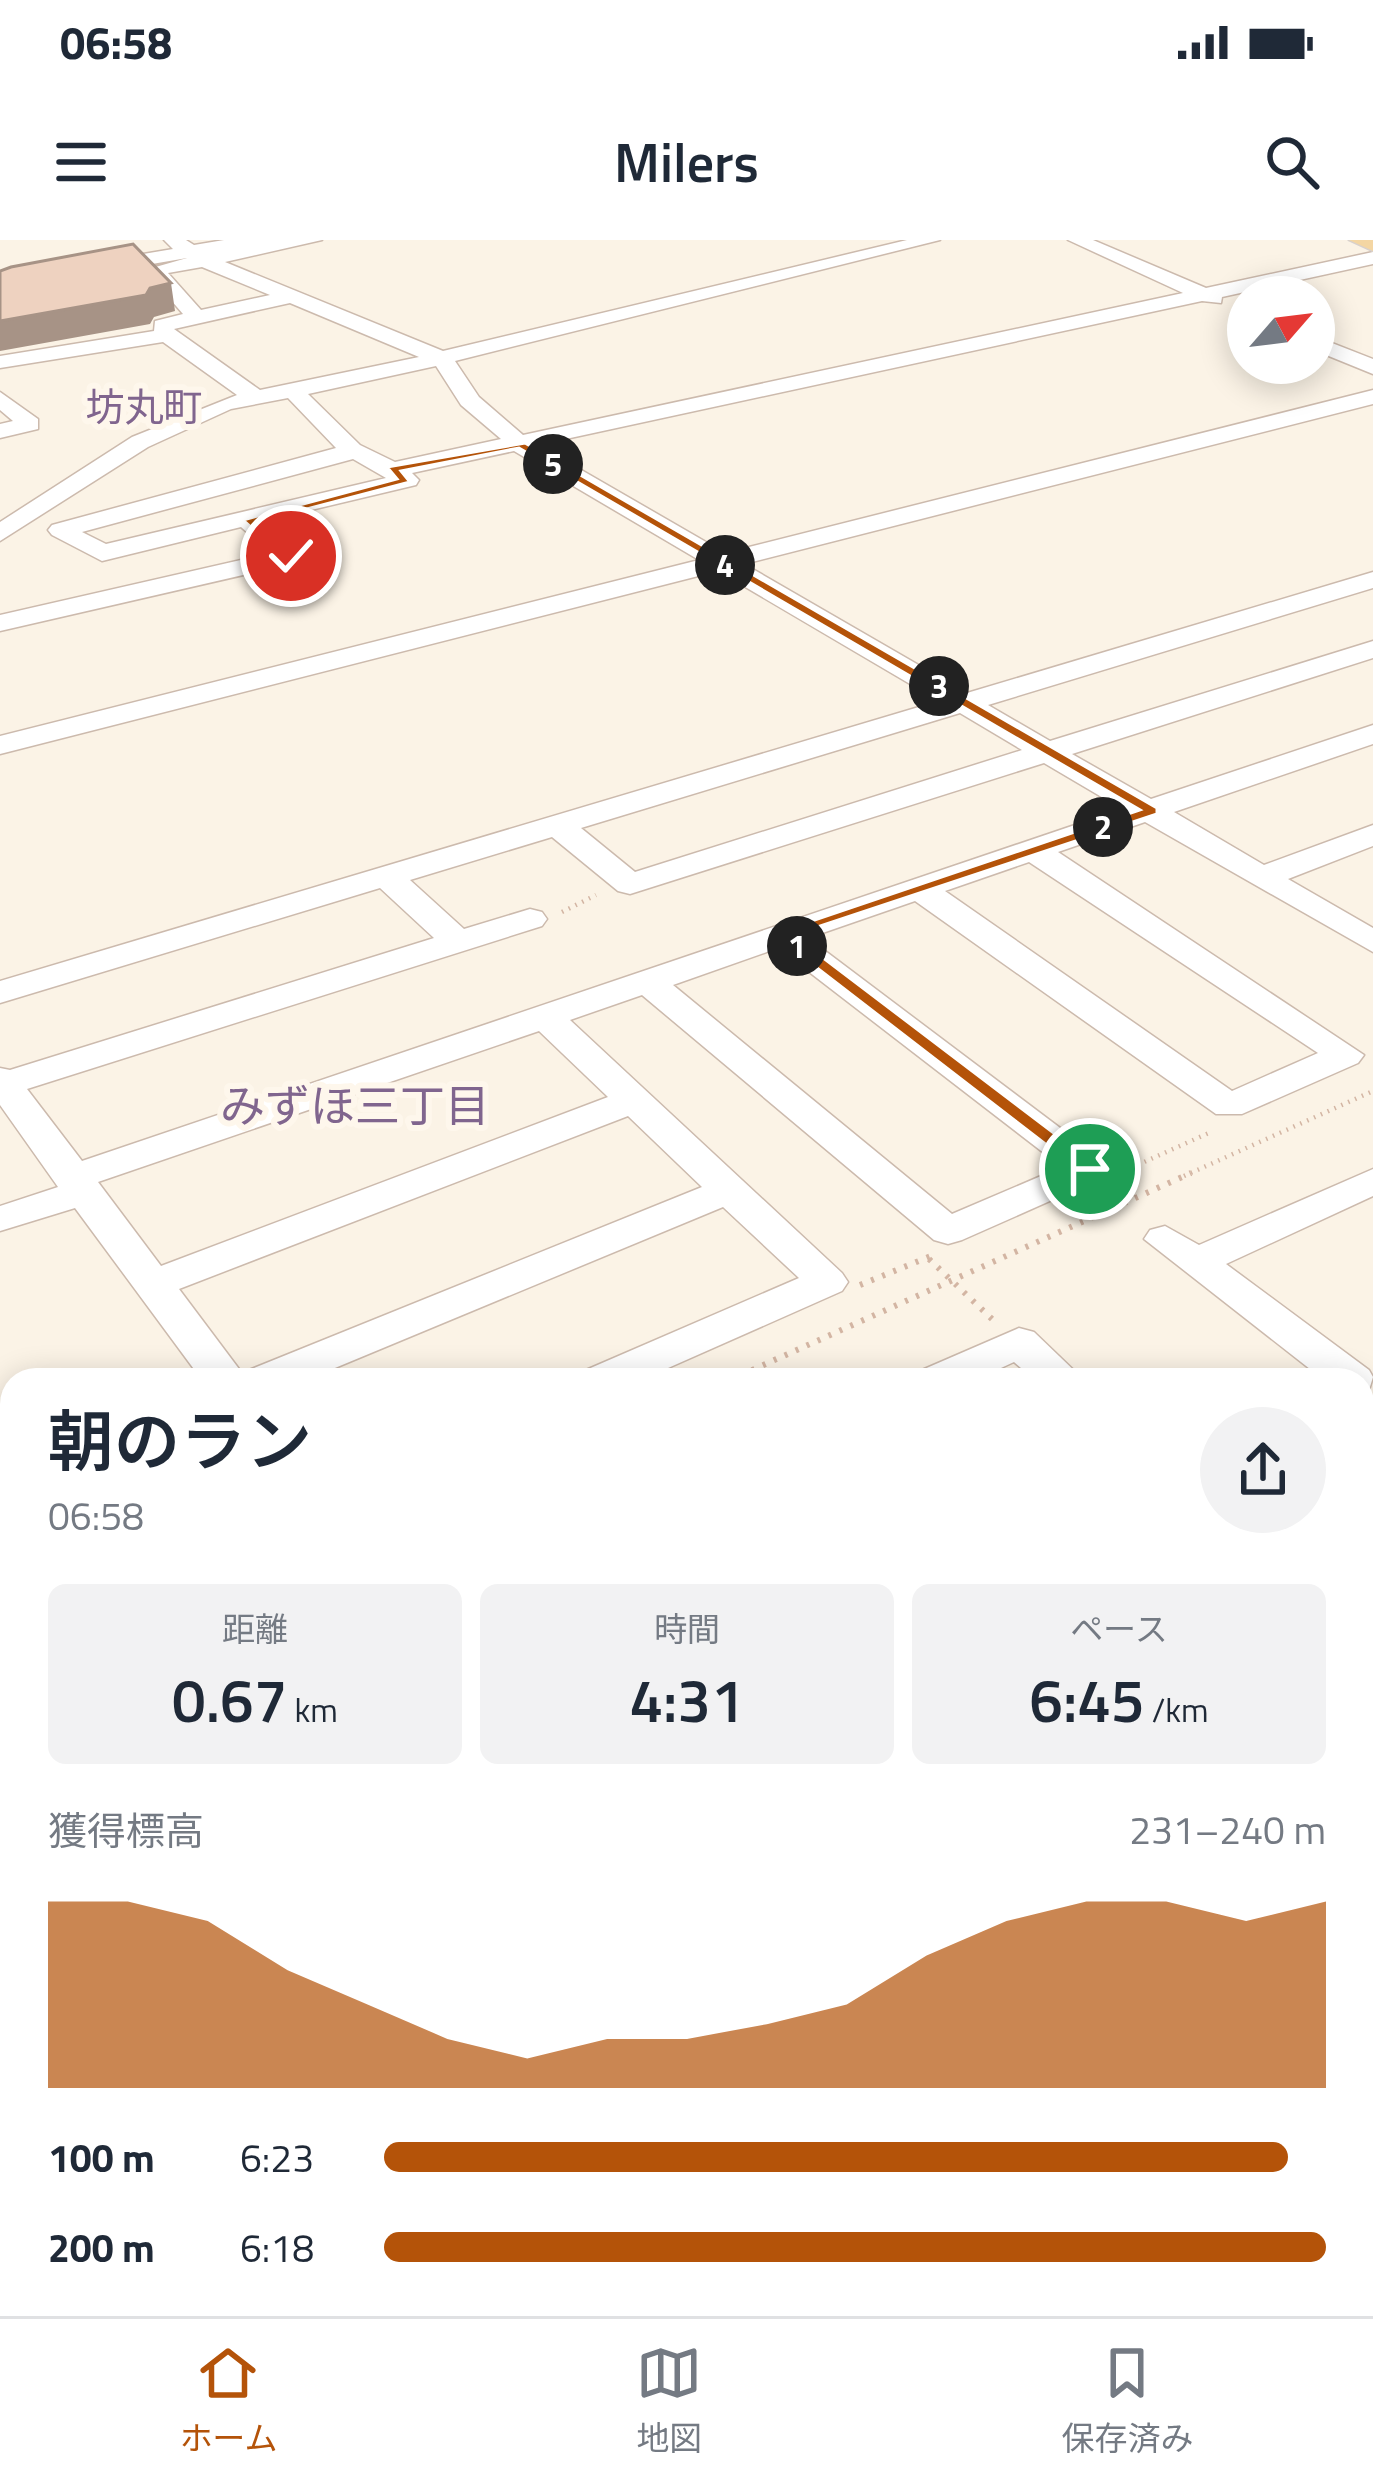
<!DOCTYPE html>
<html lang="ja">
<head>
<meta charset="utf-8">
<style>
	:root { --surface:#fff; --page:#f2f2f3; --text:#1f2937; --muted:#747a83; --line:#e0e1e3; --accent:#b45309 }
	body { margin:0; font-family:"Titillium Web","Noto Sans JP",sans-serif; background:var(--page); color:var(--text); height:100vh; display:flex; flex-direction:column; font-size:45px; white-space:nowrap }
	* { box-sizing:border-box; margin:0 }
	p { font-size:39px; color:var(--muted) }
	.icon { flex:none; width:66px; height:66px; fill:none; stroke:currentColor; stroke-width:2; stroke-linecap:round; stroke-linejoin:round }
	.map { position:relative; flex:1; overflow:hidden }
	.drawer { position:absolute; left:0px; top:1128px; width:1374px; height:948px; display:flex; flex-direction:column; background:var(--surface); border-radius:36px 36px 0 0; box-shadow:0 6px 30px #0003 }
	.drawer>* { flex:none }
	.needle { width:78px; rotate:62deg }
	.fabs { position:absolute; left:1227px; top:36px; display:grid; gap:24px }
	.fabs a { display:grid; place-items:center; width:108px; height:108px; border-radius:50%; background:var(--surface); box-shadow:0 6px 30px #0003; font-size:60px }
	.pin { position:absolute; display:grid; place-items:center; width:102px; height:102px; color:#fff; margin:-51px; border:6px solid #fff; border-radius:50%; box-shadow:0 3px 12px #0007 }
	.km { position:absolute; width:60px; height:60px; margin:-30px; border-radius:50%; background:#222; color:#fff; font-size:33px; line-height:60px; text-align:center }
	.round { display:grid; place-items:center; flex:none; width:126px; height:126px; border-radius:63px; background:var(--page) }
	.headline { display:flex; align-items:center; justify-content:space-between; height:204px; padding:0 48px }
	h1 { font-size:66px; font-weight:600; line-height:90px }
	.stats { display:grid; grid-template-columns:repeat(3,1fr); gap:18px; height:204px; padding:12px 48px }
	.stats div { display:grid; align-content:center; border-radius:18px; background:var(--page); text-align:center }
	.stats b { font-size:60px; font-weight:600 }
	.stats small { font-size:33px; font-weight:400 }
	.stats p { font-size:33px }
	.chart { height:336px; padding:24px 48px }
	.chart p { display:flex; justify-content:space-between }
	.chart svg { width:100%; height:216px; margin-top:12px; fill:var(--accent); opacity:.7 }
	ul { padding:0 48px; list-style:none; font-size:39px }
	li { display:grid; grid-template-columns:192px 144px 1fr; align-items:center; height:90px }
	li i { height:30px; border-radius:15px; background:var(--accent) }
	.status { display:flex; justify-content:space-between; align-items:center; height:84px; padding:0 60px; background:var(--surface); direction:ltr }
	.status svg { height:33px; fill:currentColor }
	header { display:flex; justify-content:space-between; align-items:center; height:156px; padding:0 48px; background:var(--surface); font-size:54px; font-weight:600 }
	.tab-bar { display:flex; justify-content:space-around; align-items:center; height:168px; border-top:3px solid var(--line); background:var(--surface); font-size:33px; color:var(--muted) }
	.tab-bar a { display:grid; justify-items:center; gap:6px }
	.tab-bar .active { color:var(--accent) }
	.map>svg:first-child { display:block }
</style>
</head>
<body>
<div class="status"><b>06:58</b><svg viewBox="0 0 49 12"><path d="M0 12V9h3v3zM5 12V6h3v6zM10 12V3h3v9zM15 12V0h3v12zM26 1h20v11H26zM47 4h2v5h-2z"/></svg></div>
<header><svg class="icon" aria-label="menu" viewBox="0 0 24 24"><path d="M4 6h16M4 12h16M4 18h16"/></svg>Milers<svg class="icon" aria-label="search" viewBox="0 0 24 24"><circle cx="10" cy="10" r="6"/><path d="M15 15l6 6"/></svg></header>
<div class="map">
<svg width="1373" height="2076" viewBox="0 0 1373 2076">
	<rect width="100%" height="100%" fill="#fbf3e6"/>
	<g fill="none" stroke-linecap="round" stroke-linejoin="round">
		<path stroke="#a3ccd4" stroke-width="6" d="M 139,27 L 186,19"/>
		<g stroke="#ccbaad" stroke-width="3">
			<path id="minor" d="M 164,0 L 186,0 L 194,5 L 224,0 L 322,0 L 225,22 L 443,111 L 907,0 L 940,0 L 455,121 L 479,157 L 523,195 L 1183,53 L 1068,0 L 1093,0 L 1206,48 L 1373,12 L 1373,24 L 1222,57 L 1221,63 L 1202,61 L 538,205 L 725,313 L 1373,150 L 1373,164 L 744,324 L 967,453 L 1373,332 L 1373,348 L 988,465 L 1050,501 L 1373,401 L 1373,418 L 1072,514 L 1151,559 L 1373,485 L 1373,504 L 1174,572 L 1264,625 L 1373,585 L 1373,606 L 1288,639 L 1373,688 L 1373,712 L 1145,582 L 1058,612 L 1364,815 L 1358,823 L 1242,874 L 1216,874 L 915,661 L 808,698 L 1104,921 L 1110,929 L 1104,937 L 962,1000 L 948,1004 L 934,1000 L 642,755 L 570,780 L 842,1033 L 848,1042 L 842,1051 L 641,1140 L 580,1140 L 586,1130 L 799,1038 L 723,967 L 306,1140 L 202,1140 L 75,968 L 0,991 L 0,966 L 58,947 L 0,865 L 0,828 L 10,830 L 434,698 L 380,648 L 0,763 L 0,741 L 939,461 L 718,331 L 0,514 L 0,496 L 699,320 L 514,211 L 412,233 L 419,240 L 416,245 L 265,281 L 300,310 L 304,316 L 300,322 L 0,391 L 0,375 L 271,313 L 241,287 L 102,321 L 52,295 L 48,290 L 52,285 L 336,208 L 288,158 L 231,169 L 148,207 L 0,301 L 0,282 L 132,197 L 237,155 L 163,102 L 0,128 L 0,116 L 154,91 L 155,81 L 183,74 L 145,30 L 187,18 L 0,50 L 0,38 L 173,9 ZM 202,27 L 270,55 L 201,70 L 168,33 ZM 290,63 L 419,117 L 260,150 L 174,89 ZM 436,126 L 461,165 L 501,199 L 395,222 L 360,205 L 308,154 ZM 353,219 L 386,238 L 106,304 L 82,292 ZM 960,473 L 1022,510 L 635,632 L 581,588 ZM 1044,523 L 1122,569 L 82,921 L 27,849 L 542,686 L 547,679 L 542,672 L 530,669 L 464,689 L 410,640 L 552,597 L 618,651 L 630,654 ZM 1029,622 L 1318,813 L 1232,851 L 945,651 ZM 778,708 L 1062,927 L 952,974 L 673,745 ZM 539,791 L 608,857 L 161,1026 L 98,942 ZM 628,876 L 702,947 L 249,1130 L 245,1137 L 179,1049 Z
				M 1314,96 L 1373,119 L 1373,134 L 1314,110 Z
				M 0,152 L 38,179 L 38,189 L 0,198 L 0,184 L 13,181 L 0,170 Z
				M 1373,929 L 1373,956 L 1226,1024 L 1369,1130 L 1373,1137 L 1369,1150 L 1362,1152 L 1362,1140 L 1324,1140 L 1144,999 L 1150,990 L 1165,986 L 1199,1005 Z
				M 1019,1088 L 1034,1092 L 1084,1140 L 1035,1140 L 1014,1122 L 975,1140 L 916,1140 L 922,1130 Z
				M 1373,1233 L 1373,1268 L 1362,1271 L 1362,1236 Z
				M 471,2064 L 535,2064 L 536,2076 L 470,2076 Z"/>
		</g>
		<g stroke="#d8d1cd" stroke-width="3">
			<path id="major" d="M 1349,0 L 1373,0 L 1373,11 Z"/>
		</g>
		<path stroke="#d3b5a3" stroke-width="4.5" stroke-dasharray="1.5 6" stroke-linecap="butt" d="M 562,672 L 596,655
			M 1124,931 L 1211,892
			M 1184,936 L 1373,851"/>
		<path stroke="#d3b5a3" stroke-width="6" stroke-dasharray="3 9" stroke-linecap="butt" d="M 929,1019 L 993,1080
			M 860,1045 L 931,1016
			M 730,1140 L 1191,933
			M 0,1408 L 12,1403"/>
		<use href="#minor" fill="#fff" fill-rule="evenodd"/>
		<use href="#major" fill="#f4d6a3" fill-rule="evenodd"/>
	</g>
	<path fill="#a79386" d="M 171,43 L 175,71 L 154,77 L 150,84 L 0,111 L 0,81 Z"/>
	<path fill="#eed2c0" stroke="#a79386" stroke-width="3" d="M 133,4 L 171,43 L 150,48 L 146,55 L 0,81 L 0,31 L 11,27 Z"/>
	<path fill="#b45309" stroke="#fff" stroke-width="3" d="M 525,203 L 1157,568 L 1157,574 L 793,695 L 1096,925 L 1096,933 L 1083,933 L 773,694 L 1140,570 L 519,208 L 401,231 L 410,242 L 257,282 L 295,314 L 295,319 L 287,319 L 243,280 L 397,239 L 387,227 Z"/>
	<g text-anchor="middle" stroke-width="12" stroke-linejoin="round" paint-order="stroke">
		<g font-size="39" fill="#80658e" stroke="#fef7ec">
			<text x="144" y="181">坊丸町</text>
		</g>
		<g font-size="45" fill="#80658e" stroke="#fef7ec">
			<text x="355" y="882">みずほ三丁目</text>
		</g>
	</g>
</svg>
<div class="fabs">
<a><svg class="needle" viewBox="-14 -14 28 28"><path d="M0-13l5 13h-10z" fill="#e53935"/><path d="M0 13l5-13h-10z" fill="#747a83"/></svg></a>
</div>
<div class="pin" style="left:1090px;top:929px;background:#1e9e55"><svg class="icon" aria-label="arrive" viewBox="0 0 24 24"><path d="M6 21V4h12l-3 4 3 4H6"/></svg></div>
<div class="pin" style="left:291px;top:316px;background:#d93025"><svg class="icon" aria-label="check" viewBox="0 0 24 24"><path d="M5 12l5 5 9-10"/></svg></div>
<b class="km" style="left:797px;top:706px">1</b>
<b class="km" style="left:1103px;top:587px">2</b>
<b class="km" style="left:939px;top:446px">3</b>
<b class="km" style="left:725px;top:325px">4</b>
<b class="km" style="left:553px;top:224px">5</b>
<section class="drawer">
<div class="headline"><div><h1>朝のラン</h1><p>06:58</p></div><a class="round"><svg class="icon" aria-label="share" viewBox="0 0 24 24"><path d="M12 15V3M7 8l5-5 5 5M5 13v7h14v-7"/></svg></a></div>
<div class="stats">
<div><p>距離</p><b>0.67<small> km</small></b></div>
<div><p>時間</p><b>4:31</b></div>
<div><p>ペース</p><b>6:45<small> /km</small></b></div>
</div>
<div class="chart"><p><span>獲得標高</span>231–240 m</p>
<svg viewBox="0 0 160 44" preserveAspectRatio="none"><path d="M0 44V6L10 6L20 10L30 20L40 27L50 34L60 38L70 34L80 34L90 31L100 27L110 17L120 10L130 6L140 6L150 10L160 6V44z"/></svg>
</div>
<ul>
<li><b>100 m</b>6:23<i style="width:96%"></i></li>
<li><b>200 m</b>6:18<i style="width:100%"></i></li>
</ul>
</section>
</div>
<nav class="tab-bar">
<a class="active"><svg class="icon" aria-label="home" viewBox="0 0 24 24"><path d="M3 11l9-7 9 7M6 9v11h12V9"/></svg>ホーム</a>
<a><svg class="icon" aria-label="map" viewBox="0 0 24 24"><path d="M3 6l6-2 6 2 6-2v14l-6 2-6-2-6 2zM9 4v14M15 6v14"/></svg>地図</a>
<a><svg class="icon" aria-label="saved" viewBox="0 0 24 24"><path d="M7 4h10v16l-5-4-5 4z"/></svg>保存済み</a>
</nav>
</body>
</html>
